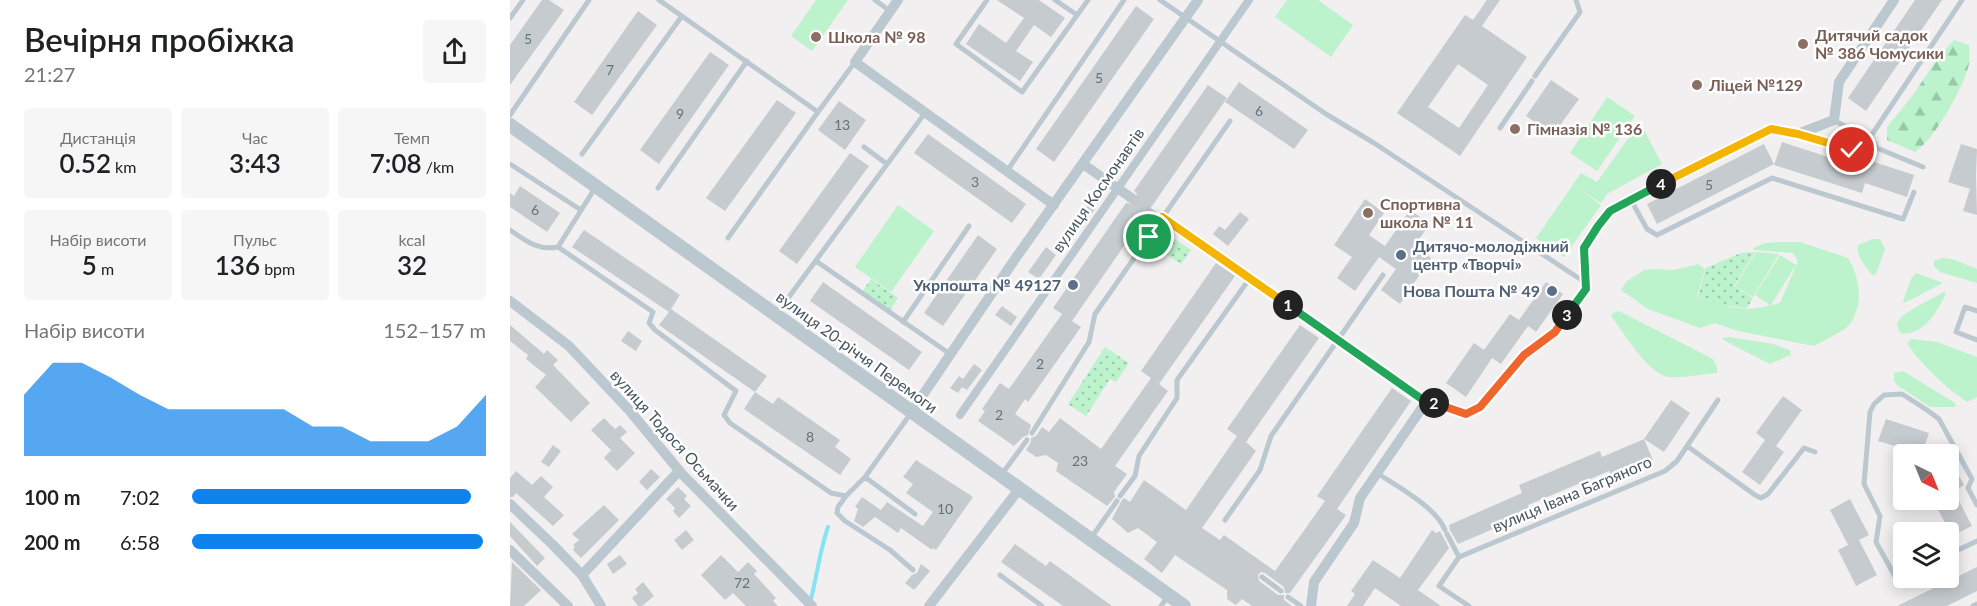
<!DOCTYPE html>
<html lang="uk">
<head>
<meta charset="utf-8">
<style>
	:root { --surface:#fff; --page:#f6f6f6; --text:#202124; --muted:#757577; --accent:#0f83ed }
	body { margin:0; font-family:Lato,sans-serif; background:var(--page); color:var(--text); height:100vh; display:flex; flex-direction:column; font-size:22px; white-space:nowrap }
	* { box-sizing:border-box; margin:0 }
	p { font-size:20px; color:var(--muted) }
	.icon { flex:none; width:33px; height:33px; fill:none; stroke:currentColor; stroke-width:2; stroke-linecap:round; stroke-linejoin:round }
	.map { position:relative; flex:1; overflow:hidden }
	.panel { display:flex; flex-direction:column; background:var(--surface); width:510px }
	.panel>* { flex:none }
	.needle { width:39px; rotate:137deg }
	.fabs { position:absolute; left:1383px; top:444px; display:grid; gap:12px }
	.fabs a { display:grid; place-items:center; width:66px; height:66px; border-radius:6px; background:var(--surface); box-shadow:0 3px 15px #0003; font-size:30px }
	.pin { position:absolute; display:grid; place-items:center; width:51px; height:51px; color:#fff; margin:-26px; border:3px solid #fff; border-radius:50%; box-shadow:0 2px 6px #0007 }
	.km { position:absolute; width:30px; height:30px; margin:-15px; border-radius:50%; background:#222; color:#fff; font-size:16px; line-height:30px; text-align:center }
	.round { display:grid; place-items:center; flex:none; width:63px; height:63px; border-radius:6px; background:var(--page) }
	.summary { display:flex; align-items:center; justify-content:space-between; height:102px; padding:0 24px }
	h1 { font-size:33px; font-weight:600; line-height:45px }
	.figures { display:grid; grid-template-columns:repeat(3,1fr); gap:9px; height:102px; padding:6px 24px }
	.figures div { display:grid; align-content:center; border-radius:6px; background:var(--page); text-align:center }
	.figures b { font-size:26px; font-weight:600 }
	.figures small { font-size:16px; font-weight:400 }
	.figures p { font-size:16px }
	.chart { height:168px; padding:12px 24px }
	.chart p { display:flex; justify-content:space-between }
	.chart svg { width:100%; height:108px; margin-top:6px; fill:var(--accent); opacity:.7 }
	ul { padding:0 24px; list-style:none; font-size:20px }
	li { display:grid; grid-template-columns:96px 72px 1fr; align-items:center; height:45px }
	li i { height:15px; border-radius:8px; background:var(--accent) }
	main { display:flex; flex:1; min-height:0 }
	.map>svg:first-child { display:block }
</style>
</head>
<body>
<main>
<section class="panel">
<div class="summary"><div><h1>Вечірня пробіжка</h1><p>21:27</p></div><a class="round"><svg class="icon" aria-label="share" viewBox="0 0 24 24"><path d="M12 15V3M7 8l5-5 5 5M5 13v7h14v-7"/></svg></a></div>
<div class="figures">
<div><p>Дистанція</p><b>0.52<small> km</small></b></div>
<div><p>Час</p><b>3:43</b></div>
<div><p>Темп</p><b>7:08<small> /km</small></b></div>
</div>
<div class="figures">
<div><p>Набір висоти</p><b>5<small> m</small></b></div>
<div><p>Пульс</p><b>136<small> bpm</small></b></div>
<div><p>kcal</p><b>32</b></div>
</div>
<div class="chart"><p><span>Набір висоти</span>152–157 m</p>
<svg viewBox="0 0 160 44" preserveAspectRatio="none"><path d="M0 44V19L10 6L20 6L30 12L40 19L50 25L60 25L70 25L80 25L90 25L100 32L110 32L120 38L130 38L140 38L150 32L160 19V44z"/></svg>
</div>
<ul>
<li><b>100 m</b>7:02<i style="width:95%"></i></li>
<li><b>200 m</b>6:58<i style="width:99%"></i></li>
</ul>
</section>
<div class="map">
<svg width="1467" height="606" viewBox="0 0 1467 606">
	<defs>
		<pattern id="forest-firs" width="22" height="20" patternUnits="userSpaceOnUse" patternTransform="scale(1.5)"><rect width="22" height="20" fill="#bcf2cc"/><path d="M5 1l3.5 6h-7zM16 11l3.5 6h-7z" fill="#9bc7a9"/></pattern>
		<pattern id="park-dots" width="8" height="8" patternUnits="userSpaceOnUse" patternTransform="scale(1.5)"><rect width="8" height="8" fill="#bcf2cc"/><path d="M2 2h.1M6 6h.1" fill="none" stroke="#9bc7a9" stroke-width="1.8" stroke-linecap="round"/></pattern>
	</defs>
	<rect width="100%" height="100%" fill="#f2eff0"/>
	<path fill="#bcf2cc" d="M 306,0 L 338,0 L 302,51 L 281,36 Z
		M 777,0 L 808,0 L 843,25 L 821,57 L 765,17 Z
		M 1097,97 L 1125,116 L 1087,171 L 1060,153 Z
		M 1130,122 L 1152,164 L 1097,194 L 1091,203 L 1068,188 L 1091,205 L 1054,257 L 1026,238 L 1071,173 L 1087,182 Z
		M 388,205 L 424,231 L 381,292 L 345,267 Z
		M 1363,239 L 1370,239 L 1375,249 L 1366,274 L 1363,276 C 1356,267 1346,257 1348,245 Z
		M 1271,242 L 1290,242 L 1338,258 C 1350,278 1354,303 1340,324 C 1335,331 1312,341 1304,346 L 1228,331 L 1205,323 L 1190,328 L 1138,309 L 1111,290 L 1116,282 L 1134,270 L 1146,269 L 1164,270 L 1188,264 L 1195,269 L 1187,296 C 1210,305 1237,314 1260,305 L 1245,295 L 1270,255 L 1286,265 L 1261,305 L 1270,303 L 1288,261 L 1283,253 L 1244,250 L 1243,248 L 1255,243 Z
		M 1246,252 L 1269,254 L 1243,297 L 1225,286 Z
		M 1433,258 L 1442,259 L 1467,269 L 1467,283 L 1430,272 L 1424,266 L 1424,261 Z
		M 1406,273 L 1433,283 L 1394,303 L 1393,301 L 1401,279 Z
		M 1434,292 L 1436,293 C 1428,311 1413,337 1390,333 L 1387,324 L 1391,317 L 1406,307 Z
		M 1109,311 L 1203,359 L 1207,367 L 1207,373 C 1191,374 1174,378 1159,377 C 1140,376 1113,332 1101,316 L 1103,313 Z
		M 1219,337 L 1263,344 L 1280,350 L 1281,355 L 1260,364 L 1215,341 L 1212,338 Z
		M 1401,339 L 1427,342 L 1467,357 L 1467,397 L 1457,402 C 1434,386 1414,367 1397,344 Z
		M 1393,371 L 1445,403 L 1446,407 L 1420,407 L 1387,385 L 1384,381 L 1384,373 Z"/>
	<path fill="url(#forest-firs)" d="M 1444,40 L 1459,45 C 1459,51 1460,59 1459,64 C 1454,87 1424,140 1405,152 L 1377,140 L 1377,127 L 1403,95 L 1429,56 Z"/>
	<path fill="url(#park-dots)" d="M 660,236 L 681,250 L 671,264 L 650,250 Z
		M 1245,252 L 1224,286 L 1243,298 L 1237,308 L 1211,305 L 1188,296 L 1196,268 L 1231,253 Z
		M 361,279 L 388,298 L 380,310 L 352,292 Z
		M 595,347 L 619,363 L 606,382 L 600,379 L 576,416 L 558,404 Z"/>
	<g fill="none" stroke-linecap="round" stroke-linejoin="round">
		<path stroke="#86e4f1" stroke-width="4" d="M 301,599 C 307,575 310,550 318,527"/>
	</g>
	<path fill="#c6cbcf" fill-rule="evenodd" d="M 32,0 L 39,0 L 54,10 L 0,85 L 0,45 Z
		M 487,0 L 529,0 L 555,18 L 541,37 L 524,25 L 506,51 L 523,62 L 510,81 L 456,44 L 469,24 L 496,43 L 514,18 Z
		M 977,0 L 990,0 L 972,26 L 1017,57 L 950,156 L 887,113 L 955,15 L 963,20 ZM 948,64 L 978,85 L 949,128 L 918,107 Z
		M 1405,0 L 1432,0 L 1356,111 L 1338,98 Z
		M 626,6 L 644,19 L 544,162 L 526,149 Z
		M 128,11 L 147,25 L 82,115 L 64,102 Z
		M 200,52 L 219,65 L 149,164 L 130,150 Z
		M 1041,80 L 1069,99 L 1043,135 L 1016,116 Z
		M 729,82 L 798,130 L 784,149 L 715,102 Z
		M 698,85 L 717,98 L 642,206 L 637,205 L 635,208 L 636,214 L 562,321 L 571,327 L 518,402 L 515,399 L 505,414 L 521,425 L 518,435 L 513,437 L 504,446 L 468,421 L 475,411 L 472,409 L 490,383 L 499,389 L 552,314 L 543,308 L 616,203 L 623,204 L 626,201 L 627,194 L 624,191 Z
		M 267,100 L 286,113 L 215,211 L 196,198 Z
		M 329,101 L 356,120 L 335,150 L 308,130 Z
		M 418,134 L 516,204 L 502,223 L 404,153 Z
		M 1272,142 L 1358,170 L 1361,161 L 1404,175 L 1397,197 L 1355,183 L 1352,193 L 1264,165 Z
		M 1254,144 L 1264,164 L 1147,224 L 1137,204 Z
		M 1451,144 L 1467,149 L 1466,175 L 1467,215 L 1453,211 L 1460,189 L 1438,182 Z
		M 340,153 L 359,166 L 287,264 L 269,251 Z
		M 10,186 L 50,213 L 37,232 L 0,207 L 0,193 L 4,196 Z
		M 855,199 L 874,213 L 859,235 L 875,246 L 900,210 L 920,224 L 904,246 L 921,258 L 890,304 L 871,290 L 886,269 L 869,257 L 845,291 L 827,278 L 842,257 L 824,245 Z
		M 580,203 L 586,208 L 566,234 L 558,229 Z
		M 730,212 L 739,219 L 718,246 L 703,234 L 709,226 L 715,230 Z
		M 74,230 L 170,295 L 161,309 L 257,376 L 245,392 L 149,325 L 159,312 L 62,247 Z
		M 468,235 L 487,249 L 433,326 L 414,313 Z
		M 536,247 L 546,255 L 529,279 L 518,272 Z
		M 706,263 L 725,276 L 649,384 L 658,391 L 605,466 L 617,474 L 604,492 L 605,497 L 597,506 L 546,471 L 548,463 L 536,455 L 526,457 L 516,450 L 521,442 L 521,438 L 526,436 L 532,427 L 539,432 L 550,418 L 591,449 L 641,378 L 631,371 Z
		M 313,282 L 412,352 L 399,370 L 300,301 Z
		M 1036,282 L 1053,294 L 1026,332 L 1018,326 L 991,364 L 982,358 L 956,397 L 936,383 L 964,343 L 974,350 L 1000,314 L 1009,320 Z
		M 492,306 L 507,317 L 501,326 L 485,315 Z
		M 0,325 L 34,354 L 37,350 L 48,360 L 43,365 L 80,403 L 61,422 L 25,387 L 36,375 L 16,359 L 18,355 L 0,341 Z
		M 790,325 L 809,338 L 736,442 L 746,451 L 692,528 L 710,540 L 714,535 L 765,571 L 815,501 L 807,496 L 882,388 L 901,401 L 827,509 L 836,515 L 780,593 L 775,593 L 774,587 L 755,573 L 751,572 L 748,575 L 749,581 L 768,595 L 774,595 L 774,600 L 782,606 L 742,606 L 732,599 L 726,605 L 717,599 L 717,590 L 665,555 L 652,573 L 634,559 L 647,542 L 628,528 L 618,533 L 602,519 L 612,500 L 614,498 L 620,502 L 634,480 L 676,510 L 727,436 L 717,429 Z
		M 118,331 L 132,341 L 126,351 L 111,341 Z
		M 464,364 L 472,370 L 457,390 L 452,387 L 448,393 L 440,388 L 449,376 L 453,379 Z
		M 245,392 L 263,404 L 268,397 L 330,440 L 325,447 L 341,459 L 330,475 L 234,409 Z
		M 1273,396 L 1292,410 L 1266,446 L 1274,452 L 1250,485 L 1232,472 L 1255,440 L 1246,433 Z
		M 1161,400 L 1180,413 L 1154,452 L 1134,439 Z
		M 94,418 L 105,429 L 110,425 L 117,432 L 110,438 L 125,453 L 107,471 L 94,458 L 101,450 L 81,430 Z
		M 1376,419 L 1419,433 L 1412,454 L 1368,441 Z
		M 1134,439 L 1143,460 L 1102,478 L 1099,471 L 1018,505 L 1021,513 L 948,544 L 940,530 L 939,525 L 1012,493 L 1009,485 L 1090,451 L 1092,457 Z
		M 43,445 L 51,451 L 39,467 L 31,462 Z
		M 1438,455 L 1454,485 L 1444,491 L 1462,526 L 1442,536 L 1423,500 L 1438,500 Z
		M 406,460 L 463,497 L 426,550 L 423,548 L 422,550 L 391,528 L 388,533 L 365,517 L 353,527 L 344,521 L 348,509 L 345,507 L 352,497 L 371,510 L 377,502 L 413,526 L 423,512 L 396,493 L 403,484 L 393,477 Z
		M 141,469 L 150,477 L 137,490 L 129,482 Z
		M 6,471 L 22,485 L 31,476 L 43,487 L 34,497 L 54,515 L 43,526 L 6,493 L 3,497 L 0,497 L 0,478 Z
		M 168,487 L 177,496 L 174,499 L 181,506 L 169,518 L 163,511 L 165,508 L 156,499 Z
		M 1340,499 L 1359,535 L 1349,540 L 1367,575 L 1346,586 L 1328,550 L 1338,545 L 1320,510 Z
		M 94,505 L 109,520 L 71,558 L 63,550 L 65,547 L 63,545 L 69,540 L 62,534 Z
		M 0,522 L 35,558 L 27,566 L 0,536 Z
		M 176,530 L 184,540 L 172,550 L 164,540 Z
		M 922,530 L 926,533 L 930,531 L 939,548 L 908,590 L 931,606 L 891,606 L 865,588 L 853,606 L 837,606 L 845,594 L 841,591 L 863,560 L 890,578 Z
		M 505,544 L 536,566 L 540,561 L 602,606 L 553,606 L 491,562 Z
		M 110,555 L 117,564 L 103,574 L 97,564 Z
		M 211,555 L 228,572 L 238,562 L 247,571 L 244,574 L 266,598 L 263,601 L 268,606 L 236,606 L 223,593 L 215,600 L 191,575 Z
		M 2,562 L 31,590 L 14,606 L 0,606 Z
		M 411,564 L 420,571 L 404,590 L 395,583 L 402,575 L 407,573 Z
		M 1467,567 L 1467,591 L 1437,606 L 1387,606 Z
		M 133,582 L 144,596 L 132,606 L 128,606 L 122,598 L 128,593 L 125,589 Z"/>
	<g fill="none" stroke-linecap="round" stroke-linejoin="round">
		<path stroke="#c7c8cc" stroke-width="10" stroke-dasharray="10 5" stroke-linecap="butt" d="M 620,197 L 639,210"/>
		<path stroke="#bcc8cf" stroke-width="5" d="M 149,0 L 308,112 L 218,238
			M 365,0 L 380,11
			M 477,0 L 446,44 L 512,92 L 578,0
			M 545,0 L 567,15
			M 650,0 L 816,114 L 864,143 L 1076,283
			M 0,18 L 13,0
			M 1025,76 L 1070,12 L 1066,0
			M 308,112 L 345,62
			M 0,115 L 79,0
			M 1324,120 L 1346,133 L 1361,136 L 1367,148 L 1413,167
			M 990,128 L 1022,81
			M 1289,134 L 1342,150 L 1346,133
			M 1361,136 L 1452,0
			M 354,147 L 377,164
			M 72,154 L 172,16
			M 0,164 L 71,210
			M 497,171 L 614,0
			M 85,188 L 48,247 L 143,312 L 139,323 L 145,330 L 226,391 L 214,415 L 220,423 L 321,493 L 336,496 L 355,477 L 401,413
			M 148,188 L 237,61
			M 1121,200 L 1137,229 L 1147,235 L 1262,178 L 1393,219 L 1404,192
			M 639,210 L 916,402
			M 0,230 C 16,241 28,251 48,247
			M 306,261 L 440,354
			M 1467,311 L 1455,307 L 1446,332 L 1467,340
			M 267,313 L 415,113
			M 393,322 L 459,226
			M 522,433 L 579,342 L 585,314 L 720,121
			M 1177,446 L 1245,495 L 1251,498 L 1258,494 L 1294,448 L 1305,452
			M 867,473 C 888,487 926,507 935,530
			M 492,474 L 517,440
			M 355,477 L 405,514
			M 336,496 L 328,507 L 327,513 L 335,521 L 380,550 L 403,570
			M 610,496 L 625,476 L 629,456 L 667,398 L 667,380 L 740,278
			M 715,520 L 750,470 L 761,436 L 873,275
			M 937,534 L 949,557 L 929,586 L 959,606
			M 581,538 L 607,501
			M 1438,555 L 1467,541
			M 949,557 L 1155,471 L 1167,461 L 1208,400
			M 490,575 L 532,606
			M 752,577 L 771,591
			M 1394,577 L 1387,580 L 1366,542 L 1370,516 L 1354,484 L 1360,412 L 1364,404 L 1374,395 L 1392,394 L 1417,410 L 1429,419 L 1462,479 L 1458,488 L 1467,505
			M 778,597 L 791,606
			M 651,606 L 658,596
			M 1463,606 L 1467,604"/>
		<path stroke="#bcc8cf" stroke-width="8" d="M 450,415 L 739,0"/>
		<path stroke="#bcc8cf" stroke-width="10" d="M 388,0 L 345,62 L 544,205
			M 573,164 L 620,197
			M 0,301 L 59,346 L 119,410 L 172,474 L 302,606
			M 402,411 L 505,259 L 688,0
			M 0,504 L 43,545 L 72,575 L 91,606
			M 0,550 L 58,606
			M 72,575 L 169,471
			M 419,606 L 510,488
			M 801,606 L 804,582 L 844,523 L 850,498 L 916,402 L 956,414 L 970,407 L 1014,355 L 1045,332 L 1076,289 L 1074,248 L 1088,226 L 1100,211 L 1261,129 L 1288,134 L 1324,120 L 1329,82 L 1384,0"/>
		<path stroke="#bcc8cf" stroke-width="14" d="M 0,125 L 674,606"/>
	</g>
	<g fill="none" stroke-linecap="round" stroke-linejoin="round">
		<g stroke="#fff" stroke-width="12">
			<path id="split-1" d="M 639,237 L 652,217 L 778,305"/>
		</g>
		<g stroke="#fff" stroke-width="12">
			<path id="split-2" d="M 778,305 L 916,402 L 924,403"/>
		</g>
		<g stroke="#fff" stroke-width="12">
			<path id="split-3" d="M 924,403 L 956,414 L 970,407 L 1014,355 L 1045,332 L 1057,315"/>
		</g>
		<g stroke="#fff" stroke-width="12">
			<path id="split-4" d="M 1057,315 L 1076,289 L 1074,248 L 1088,226 L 1100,211 L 1151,184"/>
		</g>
		<g stroke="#fff" stroke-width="12">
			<path id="split-5" d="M 1151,184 L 1261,129 L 1288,134 L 1342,150"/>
		</g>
		<use href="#split-1" stroke="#f5b400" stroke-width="8"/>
		<use href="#split-2" stroke="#22a559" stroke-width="8"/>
		<use href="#split-3" stroke="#f0652b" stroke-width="8"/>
		<use href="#split-4" stroke="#22a559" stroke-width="8"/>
		<use href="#split-5" stroke="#f5b400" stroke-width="8"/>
	</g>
	<g fill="#8d6e63" stroke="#fff" stroke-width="2">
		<circle cx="306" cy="37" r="6"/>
		<circle cx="1293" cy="44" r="6"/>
		<circle cx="1187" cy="85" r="6"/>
		<circle cx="1005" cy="129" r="6"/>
		<circle cx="858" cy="213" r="6"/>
	</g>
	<g fill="#5c6f8a" stroke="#fff" stroke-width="2">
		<circle cx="891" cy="255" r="6"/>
		<circle cx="563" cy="285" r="6"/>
		<circle cx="1042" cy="291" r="6"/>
	</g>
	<g text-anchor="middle" stroke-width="5" stroke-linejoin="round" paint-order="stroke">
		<g font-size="14" fill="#66727a">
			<text x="18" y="44">5</text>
			<text x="100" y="75">7</text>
			<text x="589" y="83">5</text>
			<text x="749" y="116">6</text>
			<text x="170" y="119">9</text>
			<text x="332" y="130">13</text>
			<text x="465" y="187">3</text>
			<text x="1199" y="190">5</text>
			<text x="25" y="215">6</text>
			<text x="530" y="369">2</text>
			<text x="489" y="420">2</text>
			<text x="300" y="442">8</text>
			<text x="570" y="466">23</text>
			<text x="435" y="514">10</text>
			<text x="232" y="588">72</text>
		</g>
		<g font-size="16" font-weight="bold" fill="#785e54" stroke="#fff" text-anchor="start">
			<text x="1305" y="41">Дитячий садок<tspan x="1305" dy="18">№ 386 Чомусики</tspan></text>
			<text x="318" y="43">Школа № 98</text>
			<text x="1199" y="91">Ліцей №129</text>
			<text x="1017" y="135">Гімназія № 136</text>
			<text x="870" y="210">Спортивна<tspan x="870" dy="18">школа № 11</tspan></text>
		</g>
		<g font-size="16" fill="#46555e" stroke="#fff">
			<text transform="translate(588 190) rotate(-55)" y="6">вулиця Космонавтів</text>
			<text transform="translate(347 352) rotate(36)" y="6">вулиця 20-річчя Перемоги</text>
			<text transform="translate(165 440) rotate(48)" y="6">вулиця Тодося Осьмачки</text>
			<text transform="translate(1062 494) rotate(-23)" y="6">вулиця Івана Багряного</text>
		</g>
		<g font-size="16" font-weight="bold" fill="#4e5e75" stroke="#fff" text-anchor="end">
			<text x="903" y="252" text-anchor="start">Дитячо-молодіжний<tspan x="903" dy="18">центр «Творчі»</tspan></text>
			<text x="551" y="291">Укрпошта № 49127</text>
			<text x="1030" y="297">Нова Пошта № 49</text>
		</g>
	</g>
</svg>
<div class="fabs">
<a><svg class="needle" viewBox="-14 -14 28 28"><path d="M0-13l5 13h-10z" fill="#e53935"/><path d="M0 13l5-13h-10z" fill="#757577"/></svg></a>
<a><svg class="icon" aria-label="layers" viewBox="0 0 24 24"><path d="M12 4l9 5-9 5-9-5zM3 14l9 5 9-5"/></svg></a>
</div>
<div class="pin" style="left:639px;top:237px;background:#1e9e55"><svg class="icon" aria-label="arrive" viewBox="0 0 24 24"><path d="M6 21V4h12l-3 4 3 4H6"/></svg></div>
<div class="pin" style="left:1342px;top:150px;background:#d93025"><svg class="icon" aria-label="check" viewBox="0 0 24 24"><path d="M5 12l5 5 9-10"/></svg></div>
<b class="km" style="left:778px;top:305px">1</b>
<b class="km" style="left:924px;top:403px">2</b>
<b class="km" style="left:1057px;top:315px">3</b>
<b class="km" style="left:1151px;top:184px">4</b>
</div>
</main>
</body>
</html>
